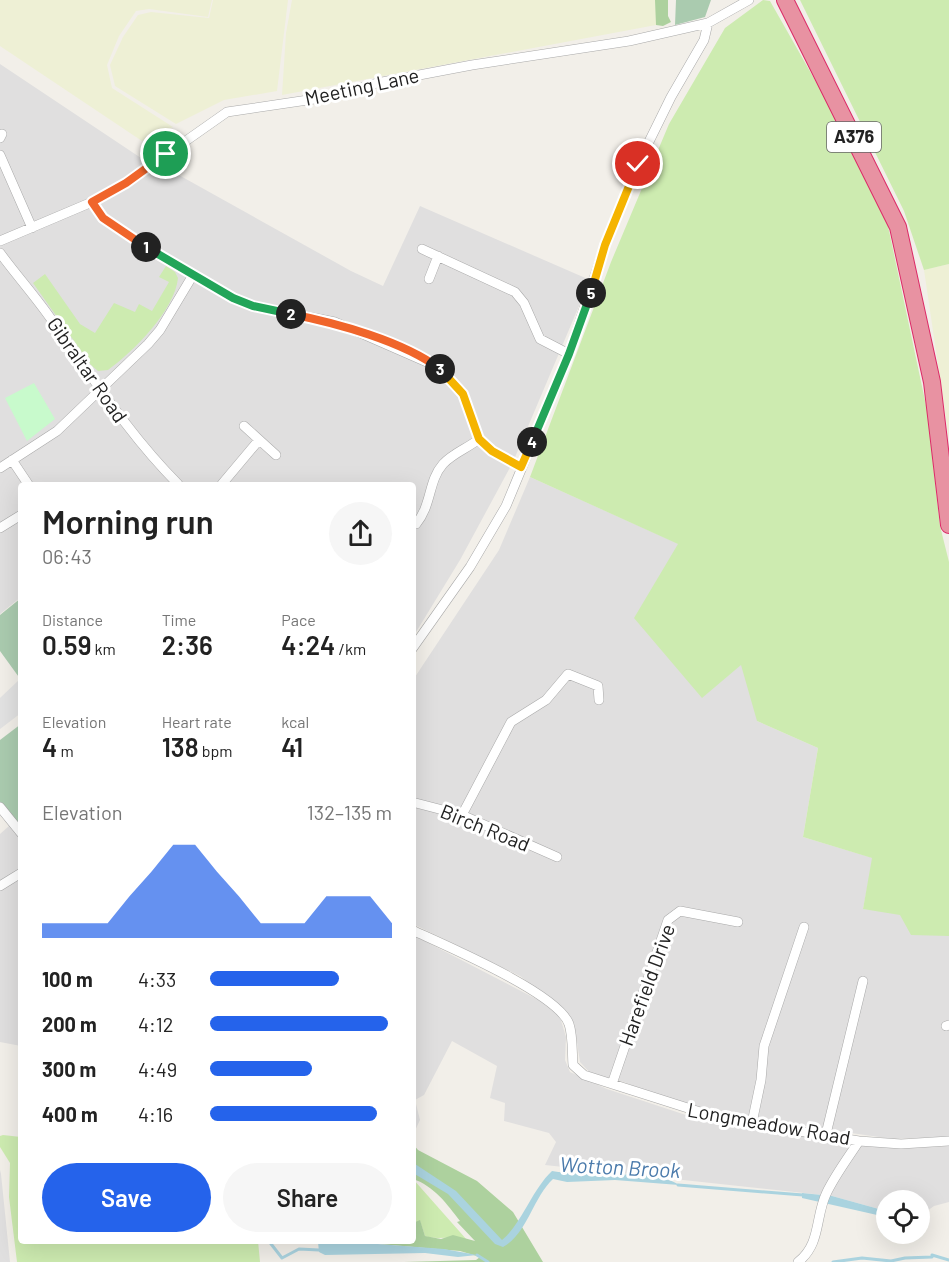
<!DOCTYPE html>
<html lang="en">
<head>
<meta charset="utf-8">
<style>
	:root { --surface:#fff; --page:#f6f6f6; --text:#222; --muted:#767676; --accent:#2563eb }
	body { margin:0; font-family:Barlow,sans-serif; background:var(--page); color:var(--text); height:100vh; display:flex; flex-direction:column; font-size:22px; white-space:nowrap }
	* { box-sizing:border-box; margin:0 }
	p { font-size:20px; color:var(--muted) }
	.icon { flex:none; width:33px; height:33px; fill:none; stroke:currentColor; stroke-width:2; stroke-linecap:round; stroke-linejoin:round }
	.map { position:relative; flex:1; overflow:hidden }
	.side { position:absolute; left:18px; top:482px; width:398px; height:762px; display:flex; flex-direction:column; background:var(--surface); border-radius:6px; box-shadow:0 6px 24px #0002 }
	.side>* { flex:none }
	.buttons { position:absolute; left:876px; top:1190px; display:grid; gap:12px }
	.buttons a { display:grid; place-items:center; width:54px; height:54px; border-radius:50%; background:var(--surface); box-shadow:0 6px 24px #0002; font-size:30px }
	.pin { position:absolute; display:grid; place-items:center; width:51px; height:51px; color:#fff; margin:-26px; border:3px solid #fff; border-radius:50%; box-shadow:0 2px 6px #0007 }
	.km { position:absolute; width:30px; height:30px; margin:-15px; border-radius:50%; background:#222; color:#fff; font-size:16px; line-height:30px; text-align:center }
	.round { display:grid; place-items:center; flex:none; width:63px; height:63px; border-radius:32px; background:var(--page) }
	.overview { display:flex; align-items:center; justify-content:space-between; height:102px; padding:0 24px }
	h1 { font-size:33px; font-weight:600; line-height:45px }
	.figures { display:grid; grid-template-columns:repeat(3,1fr); gap:9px; height:102px; padding:6px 24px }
	.figures div { display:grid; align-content:center }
	.figures b { font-size:26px; font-weight:600 }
	.figures small { font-size:16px; font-weight:400 }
	.figures p { font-size:16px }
	.chart { height:168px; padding:12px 24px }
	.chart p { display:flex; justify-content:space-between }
	.chart svg { width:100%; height:108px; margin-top:6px; fill:var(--accent); opacity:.7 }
	.primary-button { display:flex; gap:12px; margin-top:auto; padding:12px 24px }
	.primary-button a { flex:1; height:69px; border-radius:36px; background:var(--accent); color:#fff; font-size:24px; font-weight:600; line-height:69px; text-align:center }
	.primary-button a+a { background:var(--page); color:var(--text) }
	ul { padding:0 24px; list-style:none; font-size:20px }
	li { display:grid; grid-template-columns:96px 72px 1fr; align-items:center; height:45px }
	li i { height:15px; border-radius:8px; background:var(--accent) }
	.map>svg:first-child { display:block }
</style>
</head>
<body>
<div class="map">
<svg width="949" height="1262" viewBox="0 0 949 1262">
	<rect width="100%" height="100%" fill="#f2efe9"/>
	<path fill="#e0dfdf" d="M 0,64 L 144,160 L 159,164 L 351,271 L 383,286 L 420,206 L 590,280 L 513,462 L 460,560 L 413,637 L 412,484 L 21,484 L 21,597 L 0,614 Z
		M 530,477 L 679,544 L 756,637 L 757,721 L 818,748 L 803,837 L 873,858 L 863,909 L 949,913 L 949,1137 L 893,1139 L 746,1118 L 679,1105 L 624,1082 L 591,1074 L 580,1062 L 574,1023 L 553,1001 L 520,976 L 413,924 L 413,680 L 499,550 Z
		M 9,826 L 15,834 L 21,829 L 21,1046 L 0,1042 L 0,834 Z
		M 413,935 L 548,1005 L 560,1017 L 566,1037 L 565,1060 L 570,1072 L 607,1089 L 701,1120 L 903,1148 L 949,1146 L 949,1202 L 934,1206 L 920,1216 L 920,1200 L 886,1200 L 886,1211 L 832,1196 L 545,1165 L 556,1142 L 549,1133 L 504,1121 L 505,1103 L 490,1098 L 497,1066 L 452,1041 L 424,1095 L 415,1100 L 420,1120 L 413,1135 Z
		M 0,1170 L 1,1174 L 10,1262 L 0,1262 Z"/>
	<path fill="#eef0d5" d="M 0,0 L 212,0 L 208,17 L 149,9 L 136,11 L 119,36 L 107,65 L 112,88 L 173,127 L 142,141 L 0,46 Z
		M 213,0 L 288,0 L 277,91 L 224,100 L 176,124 L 115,86 L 110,65 L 123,37 L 138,15 L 151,12 L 209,18 Z
		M 292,0 L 656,0 L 656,25 L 282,95 L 286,33 Z
		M 949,264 L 949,439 L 924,270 Z"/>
	<path fill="#cdebb0" d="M 763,0 L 770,1 L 828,103 L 888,226 L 927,410 L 940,526 L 949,562 L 949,936 L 911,935 L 900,915 L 863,909 L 872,858 L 803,837 L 818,748 L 757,721 L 741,665 L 702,698 L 634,618 L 678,544 L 530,477 L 611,262 L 669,124 L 725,28 Z
		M 800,0 L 949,0 L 949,264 L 924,270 L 904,211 Z
		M 166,266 L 175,272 L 178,278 C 175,310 133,352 108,370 L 98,371 L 91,365 L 33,283 L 45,274 L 80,324 L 95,333 L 114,303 L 135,312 L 139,304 L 152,311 L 169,282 L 159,277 Z
		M 3,1135 L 21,1137 L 21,1240 L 258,1241 L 260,1262 L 17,1262 L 9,1197 L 10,1163 L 0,1147 L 0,1136 Z
		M 413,1179 L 467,1240 C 452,1234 440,1241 425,1236 L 420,1221 L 413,1223 Z"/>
	<path fill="#add19e" d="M 655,0 L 668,0 L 668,16 L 671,22 L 663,26 L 656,25 Z
		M 413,1144 L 418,1150 L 477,1181 L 513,1212 L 543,1262 L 404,1262 L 476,1260 L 480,1257 L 460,1251 L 345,1241 L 412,1240 L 413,1223 L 420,1220 L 425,1236 L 441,1239 L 453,1235 L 475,1241 L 457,1222 L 460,1221 C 447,1204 434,1186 413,1179 Z"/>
	<path fill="#aacbaf" d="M 676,0 L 711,0 L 705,17 L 675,25 Z
		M 21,598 L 21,680 L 0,651 L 0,615 Z
		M 21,724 L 21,829 L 0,802 L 0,740 Z"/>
	<path fill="#c8facc" d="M 34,383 L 55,419 L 27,441 L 5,398 Z"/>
	<path fill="#e2e2e2" d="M 19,680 L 21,713 L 0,729 L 0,698 Z"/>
	<path fill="#aad3df" d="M 412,1162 L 456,1191 L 502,1240 C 523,1222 531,1191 552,1171 C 583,1177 658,1169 679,1185 L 615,1180 L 567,1182 L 553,1179 C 532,1199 528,1233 503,1247 L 495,1244 L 448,1194 L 413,1173 Z
		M 802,1193 L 832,1196 L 886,1211 L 886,1217 L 802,1198 Z
		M 325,1240 L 444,1249 L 477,1255 L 458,1257 L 425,1253 L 325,1255 L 319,1252 L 318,1242 Z"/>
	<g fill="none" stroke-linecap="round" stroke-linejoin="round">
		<path stroke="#aad3df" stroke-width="3" d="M 678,1185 L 803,1195
			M 268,1240 L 282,1258 L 299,1249 L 319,1250
			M 477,1255 L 488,1262
			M 932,1255 L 949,1260
			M 833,1262 L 862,1258 L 891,1261 L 905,1258 L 932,1257"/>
		<g stroke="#a9a9a9" stroke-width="10">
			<path id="street" d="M 0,138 L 2,134
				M 0,155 L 32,228
				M 92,202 L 103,218 L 138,242 L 233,298 L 253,306 L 335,322 L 438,367 L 463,394 L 479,439 L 492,451 L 521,467
				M 0,241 L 92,202 L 126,183 L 227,112 L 328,97 L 377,83 L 472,65 L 629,41 L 708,23 L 749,0
				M 422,249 L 515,292 L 524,303 L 540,339 L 569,354
				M 0,253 C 17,276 35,296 51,319 C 92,376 128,434 178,484
				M 429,279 L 438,256
				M 244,426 L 276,455
				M 12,460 L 28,484
				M 0,468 L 57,431 L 148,344 L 160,330 L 193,275
				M 222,484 L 259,440
				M 412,525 L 416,524 C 432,505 428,481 443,464 C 453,453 468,448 479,439
				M 0,528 L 21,515
				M 412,649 L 470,567 L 506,506 L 569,354 L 605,245 L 638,164 L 671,97 L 704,40 L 708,23
				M 412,802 L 462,815 L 557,857
				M 0,807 L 21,833
				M 462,815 L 511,722 L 546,700 L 568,674 L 598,686 L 599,700
				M 0,886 L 21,873
				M 412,930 C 444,945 558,993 569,1024 C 573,1036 572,1053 573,1065 L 584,1075 L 719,1118 L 859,1141 L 901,1144 L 949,1141
				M 946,1026 L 949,1025
				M 612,1084 L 668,920 L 680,911 L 738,922
				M 752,1123 L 761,1080 L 764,1046 L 804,927
				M 826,1134 L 863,981
				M 798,1262 C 821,1244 815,1218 826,1194 C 835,1175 848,1158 859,1141"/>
		</g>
		<g stroke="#dc2a67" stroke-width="18">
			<path id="highway" d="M 785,0 L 898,227 L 932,382 L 949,525"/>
		</g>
		<use href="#street" stroke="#fff" stroke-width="9"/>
		<use href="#highway" stroke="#e892a2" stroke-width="16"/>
	</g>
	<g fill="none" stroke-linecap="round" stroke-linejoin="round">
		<g stroke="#fff" stroke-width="12">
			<path id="split-1" d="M 146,247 L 103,218 L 92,202 L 126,183 L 166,154"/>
		</g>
		<g stroke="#fff" stroke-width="12">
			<path id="split-2" d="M 146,247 L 233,298 L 253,306 L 291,314"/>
		</g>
		<g stroke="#fff" stroke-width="12">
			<path id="split-3" d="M 291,314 C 336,323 403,341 440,369"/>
		</g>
		<g stroke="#fff" stroke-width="12">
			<path id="split-4" d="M 440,369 L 463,394 L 479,439 L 492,451 L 521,467 L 532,442"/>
		</g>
		<g stroke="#fff" stroke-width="12">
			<path id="split-5" d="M 532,442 L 569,354 L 591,293"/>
		</g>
		<g stroke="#fff" stroke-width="12">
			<path id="split-6" d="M 591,293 L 605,245 L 638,164"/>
		</g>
		<use href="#split-1" stroke="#f0652b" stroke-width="8"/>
		<use href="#split-2" stroke="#22a559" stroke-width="8"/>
		<use href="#split-3" stroke="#f0652b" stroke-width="8"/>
		<use href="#split-4" stroke="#f5b400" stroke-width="8"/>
		<use href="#split-5" stroke="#22a559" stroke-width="8"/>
		<use href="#split-6" stroke="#f5b400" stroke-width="8"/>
	</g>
	<g text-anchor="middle" stroke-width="6" stroke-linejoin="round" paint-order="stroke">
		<rect fill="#fff" stroke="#646464" stroke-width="1.5" x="827" y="122" width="54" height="30" rx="4.5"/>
		<g font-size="18" font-weight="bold" fill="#222">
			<text x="854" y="143">A376</text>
		</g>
		<g font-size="20" fill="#222" stroke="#fff">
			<text transform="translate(362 87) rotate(-12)" y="7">Meeting Lane</text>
			<text transform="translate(87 370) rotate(55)" y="7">Gibraltar Road</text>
			<text transform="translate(485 828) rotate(22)" y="7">Birch Road</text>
			<text transform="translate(647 985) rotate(-70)" y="7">Harefield Drive</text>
			<text transform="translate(769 1124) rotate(10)" y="7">Longmeadow Road</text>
		</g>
		<g font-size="21" font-style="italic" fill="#4a7aab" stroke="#fff">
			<text transform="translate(620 1168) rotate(3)" y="7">Wotton Brook</text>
		</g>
	</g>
</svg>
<div class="buttons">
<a><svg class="icon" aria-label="locate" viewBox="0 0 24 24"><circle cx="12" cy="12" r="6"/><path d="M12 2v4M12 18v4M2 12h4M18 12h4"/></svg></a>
</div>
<div class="pin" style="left:166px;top:154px;background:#1e9e55"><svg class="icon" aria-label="arrive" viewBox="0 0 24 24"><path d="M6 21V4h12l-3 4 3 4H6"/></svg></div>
<div class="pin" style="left:638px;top:164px;background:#d93025"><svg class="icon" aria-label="check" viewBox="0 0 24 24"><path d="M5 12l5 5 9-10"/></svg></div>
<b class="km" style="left:146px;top:247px">1</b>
<b class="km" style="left:291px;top:314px">2</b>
<b class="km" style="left:440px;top:369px">3</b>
<b class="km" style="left:532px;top:442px">4</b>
<b class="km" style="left:591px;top:293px">5</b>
<section class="side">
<div class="overview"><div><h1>Morning run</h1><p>06:43</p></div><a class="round"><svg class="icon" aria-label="share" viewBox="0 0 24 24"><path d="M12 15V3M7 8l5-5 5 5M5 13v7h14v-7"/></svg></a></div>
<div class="figures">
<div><p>Distance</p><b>0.59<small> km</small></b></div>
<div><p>Time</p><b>2:36</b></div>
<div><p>Pace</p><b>4:24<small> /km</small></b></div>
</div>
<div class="figures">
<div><p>Elevation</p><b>4<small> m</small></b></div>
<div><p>Heart rate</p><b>138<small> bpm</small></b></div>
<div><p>kcal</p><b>41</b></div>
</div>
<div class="chart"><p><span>Elevation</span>132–135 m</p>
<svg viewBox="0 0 160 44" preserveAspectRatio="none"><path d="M0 44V38L10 38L20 38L30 38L40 27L50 17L60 6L70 6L80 17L90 27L100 38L110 38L120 38L130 27L140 27L150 27L160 38V44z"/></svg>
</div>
<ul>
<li><b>100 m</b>4:33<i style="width:71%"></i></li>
<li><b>200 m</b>4:12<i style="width:98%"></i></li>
<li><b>300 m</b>4:49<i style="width:56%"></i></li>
<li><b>400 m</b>4:16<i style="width:92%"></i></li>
</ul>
<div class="primary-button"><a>Save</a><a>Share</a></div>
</section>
</div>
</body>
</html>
